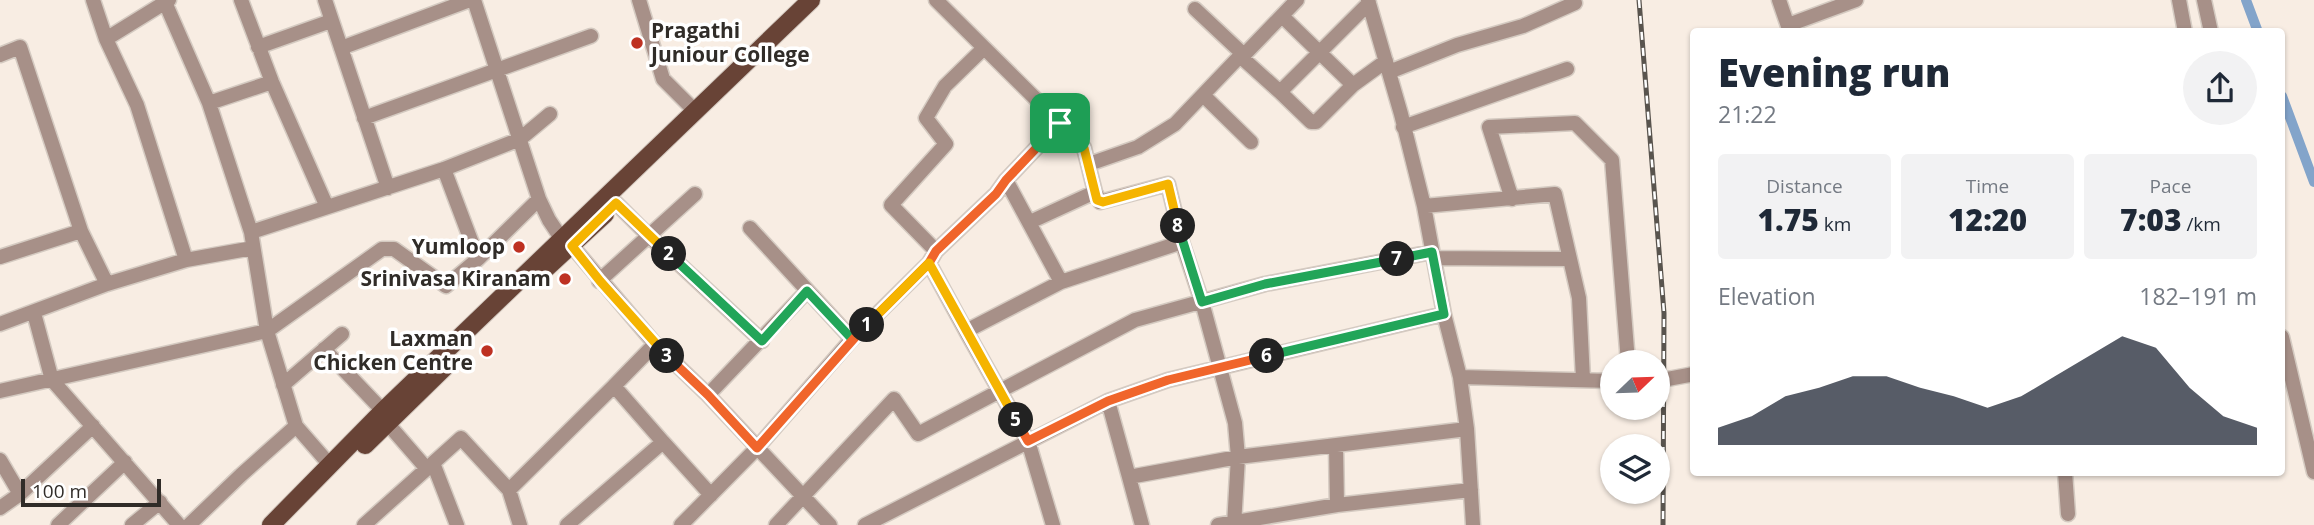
<!DOCTYPE html>
<html lang="en">
<head>
<meta charset="utf-8">
<style>
	:root { --surface:#fff; --page:#f2f2f3; --text:#1f2937; --muted:#747a83; --accent:#111827 }
	body { margin:0; font-family:"Open Sans",sans-serif; background:var(--page); color:var(--text); height:100vh; display:flex; flex-direction:column; font-size:26px; white-space:nowrap }
	* { box-sizing:border-box; margin:0 }
	p { font-size:23px; color:var(--muted) }
	.icon { flex:none; width:38px; height:38px; fill:none; stroke:currentColor; stroke-width:2; stroke-linecap:round; stroke-linejoin:round }
	.map { position:relative; flex:1; overflow:hidden }
	.drawer { position:absolute; left:1690px; top:28px; width:595px; height:448px; display:flex; flex-direction:column; background:var(--surface); border-radius:7px; box-shadow:0 2px 5px #0004 }
	.drawer>* { flex:none }
	.needle { width:46px; rotate:67deg }
	.fabs { position:absolute; left:1600px; top:350px; display:grid; gap:14px }
	.fabs a { display:grid; place-items:center; width:70px; height:70px; border-radius:50%; background:var(--surface); box-shadow:0 2px 5px #0004; font-size:35px }
	.scale { position:absolute; left:21px; bottom:18px; width:140px; box-sizing:border-box; padding-left:7px; border:4px solid #302c28; border-top:0; font-size:19px; line-height:24px; white-space:nowrap; color:#302c28; -webkit-text-stroke:5px #fff; paint-order:stroke }
	.pin { position:absolute; display:grid; place-items:center; width:60px; height:60px; color:#fff; margin:-30px; border-radius:14px; box-shadow:0 4px 10px #0006 }
	.km { position:absolute; width:35px; height:35px; margin:-18px; border-radius:50%; background:#222; color:#fff; font-size:19px; line-height:35px; text-align:center }
	.round { display:grid; place-items:center; flex:none; width:74px; height:74px; border-radius:37px; background:var(--page) }
	.headline { display:flex; align-items:center; justify-content:space-between; height:119px; padding:0 28px }
	h1 { font-size:38px; font-weight:800; line-height:52px }
	.figures { display:grid; grid-template-columns:repeat(3,1fr); gap:10px; height:119px; padding:7px 28px }
	.figures div { display:grid; align-content:center; border-radius:7px; background:var(--page); text-align:center }
	.figures b { font-size:30px; font-weight:800 }
	.figures small { font-size:19px; font-weight:400 }
	.figures p { font-size:19px }
	.chart { height:196px; padding:14px 28px }
	.chart p { display:flex; justify-content:space-between }
	.chart svg { width:100%; height:126px; margin-top:7px; fill:var(--accent); opacity:.7 }
	.map>svg:first-child { display:block }
</style>
</head>
<body>
<div class="map">
<svg width="2314" height="525" viewBox="0 0 2314 525">
	<rect width="100%" height="100%" fill="#f8ede3"/>
	<g fill="none" stroke-linecap="round" stroke-linejoin="round">
		<path stroke="#83a4ca" stroke-width="10" d="M 2246,0 L 2258,32
			M 2282,96 L 2314,182"/>
		<g stroke="#d4cac1" stroke-width="17">
			<path id="minor" d="M 93,0 L 106,39
				M 164,0 L 209,103 L 251,232 L 267,331 L 382,249 L 394,249 L 446,286 L 478,259 L 539,199
				M 169,0 L 106,39 L 137,105 L 186,260 L 253,248
				M 241,0 L 272,82 L 327,207
				M 325,0 L 388,188
				M 474,0 L 539,199 L 549,220 L 561,238
				M 639,0 L 663,79 L 696,112
				M 1368,0 L 1401,114 L 1424,206 L 1444,314 L 1460,377
				M 1779,0 L 1790,32
				M 2179,0 L 2185,32
				M 2204,0 L 2211,32
				M 1195,9 L 1244,55 L 1297,0
				M 1282,16 L 1353,85
				M 1788,25 L 1856,0
				M 258,47 L 331,21
				M 341,48 L 470,0
				M 0,55 L 20,47 L 81,231 L 0,257
				M 1389,72 L 1457,45 L 1523,26 L 1575,3
				M 1280,92 L 1311,122 L 1316,122 L 1353,85 L 1386,61
				M 1203,95 L 1251,142
				M 209,103 L 272,82
				M 364,118 L 591,36
				M 1060,123 L 1084,148 L 1095,192 L 1100,202 L 1168,184 L 1182,242 L 1202,302 L 1235,423 L 1238,457 L 1234,525
				M 1403,127 L 1567,69
				M 1089,164 L 1138,147 L 1175,124 L 1240,56 L 1280,92 L 1369,3
				M 444,169 L 478,259
				M 1006,180 L 1061,282
				M 1512,199 L 1489,127 L 1575,123 L 1612,160 L 1628,362
				M 616,203 L 649,236 L 762,341
				M 1424,206 L 1555,194 L 1579,298 L 1583,379
				M 1030,222 L 1095,192
				M 750,228 L 852,339
				M 251,232 L 444,169 L 520,139 L 550,114
				M 572,246 L 655,344 L 708,395 L 830,525
				M 936,251 L 891,205 L 946,144 L 926,118 L 945,86 L 984,48
				M 1434,258 L 1570,259
				M 929,263 L 966,331
				M 599,281 L 695,194
				M 107,284 L 186,260
				M 34,313 L 52,380 L 179,525
				M 0,324 L 107,284 L 81,231
				M 2282,337 L 2314,472
				M 324,349 L 383,411
				M 1657,381 L 1694,374
				M 283,385 L 342,334
				M 614,386 L 655,344
				M 0,391 L 267,331 L 296,426 L 330,465
				M 708,395 L 807,291
				M 1108,401 L 1129,477
				M 388,424 L 427,469
				M 663,442 L 711,495
				M 1336,445 L 1337,505
				M 0,460 L 20,494
				M 433,463 L 457,525
				M 2065,472 L 2068,514
				M 509,490 L 520,525
				M 0,508 L 20,494 L 93,426
				M 58,525 L 125,462
				M 132,525 L 160,502
				M 189,525 L 241,475 L 296,426
				M 364,525 L 461,438 L 509,490 L 614,386 L 663,442 L 567,525
				M 681,525 L 757,448 L 852,339 L 929,263 L 936,251 L 996,194 L 1006,180 L 1060,123 L 936,0
				M 776,525 L 894,399 L 918,434 L 1135,320 L 1265,284 L 1432,252
				M 865,525 L 1108,401 L 1168,380 L 1444,314
				M 1053,525 L 1028,441 L 966,331 L 1061,282 L 1182,242
				M 1142,525 L 1129,477 L 1238,457 L 1467,429
				M 1218,525 L 1337,505 L 1471,490
				M 1473,525 L 1467,429 L 1460,377 L 1612,381"/>
		</g>
		<g stroke="#d4cac1" stroke-width="20">
			<path id="major" d="M 543,271 L 605,214
				M 365,445 L 450,362
				M 271,525 L 383,411 L 811,0"/>
		</g>
		<use href="#minor" stroke="#a79088" stroke-width="14"/>
		<use href="#major" stroke="#684336" stroke-width="18"/>
		<g stroke="#59544e" stroke-width="5">
			<path id="rail" d="M 1639,0 L 1664,313 L 1663,525"/>
		</g>
		<use href="#rail" stroke="#fff" stroke-width="2.5" stroke-dasharray="8" stroke-linecap="butt"/>
	</g>
	<g fill="none" stroke-linecap="round" stroke-linejoin="round">
		<g stroke="#fff" stroke-width="14">
			<path id="split-1" d="M 867,325 L 929,263 L 936,251 L 996,194 L 1006,180 L 1060,123"/>
		</g>
		<g stroke="#fff" stroke-width="14">
			<path id="split-2" d="M 669,254 L 762,341 L 807,291 L 852,339 L 867,325"/>
		</g>
		<g stroke="#fff" stroke-width="14">
			<path id="split-3" d="M 667,356 L 600,281 L 572,246 L 616,203 L 669,254"/>
		</g>
		<g stroke="#fff" stroke-width="14">
			<path id="split-4" d="M 667,356 L 708,395 L 757,448 L 858,334"/>
		</g>
		<g stroke="#fff" stroke-width="14">
			<path id="split-5" d="M 858,334 L 929,263 L 1016,420"/>
		</g>
		<g stroke="#fff" stroke-width="14">
			<path id="split-6" d="M 1016,420 L 1028,441 L 1108,401 L 1168,380 L 1267,356"/>
		</g>
		<g stroke="#fff" stroke-width="14">
			<path id="split-7" d="M 1267,356 L 1444,314 L 1432,252 L 1397,259"/>
		</g>
		<g stroke="#fff" stroke-width="14">
			<path id="split-8" d="M 1178,226 L 1202,302 L 1265,284 L 1397,259"/>
		</g>
		<g stroke="#fff" stroke-width="14">
			<path id="split-9" d="M 1060,123 L 1084,148 L 1097,200 L 1103,202 L 1168,184 L 1178,226"/>
		</g>
		<use href="#split-1" stroke="#f0652b" stroke-width="9"/>
		<use href="#split-2" stroke="#22a559" stroke-width="9"/>
		<use href="#split-3" stroke="#f5b400" stroke-width="9"/>
		<use href="#split-4" stroke="#f0652b" stroke-width="9"/>
		<use href="#split-5" stroke="#f5b400" stroke-width="9"/>
		<use href="#split-6" stroke="#f0652b" stroke-width="9"/>
		<use href="#split-7" stroke="#22a559" stroke-width="9"/>
		<use href="#split-8" stroke="#22a559" stroke-width="9"/>
		<use href="#split-9" stroke="#f5b400" stroke-width="9"/>
	</g>
	<g fill="#be3122" stroke="#fff" stroke-width="2.5">
		<circle cx="637" cy="43" r="7"/>
		<circle cx="519" cy="247" r="7"/>
		<circle cx="565" cy="279" r="7"/>
		<circle cx="487" cy="351" r="7"/>
	</g>
	<g text-anchor="middle" stroke-width="7" stroke-linejoin="round" paint-order="stroke">
		<g font-size="21" font-weight="bold" fill="#302c28" stroke="#fff" text-anchor="end">
			<text x="651" y="38" text-anchor="start">Pragathi<tspan x="651" dy="24">Juniour College</tspan></text>
			<text x="505" y="254">Yumloop</text>
			<text x="551" y="286">Srinivasa Kiranam</text>
			<text x="473" y="346">Laxman<tspan x="473" dy="24">Chicken Centre</tspan></text>
		</g>
	</g>
</svg>
<div class="fabs">
<a><svg class="needle" viewBox="-14 -14 28 28"><path d="M0-13l5 13h-10z" fill="#e53935"/><path d="M0 13l5-13h-10z" fill="#747a83"/></svg></a>
<a><svg class="icon" aria-label="layers" viewBox="0 0 24 24"><path d="M12 4l9 5-9 5-9-5zM3 14l9 5 9-5"/></svg></a>
</div>
<div class="scale">100 m</div>
<div class="pin" style="left:1060px;top:123px;background:#1e9e55"><svg class="icon" aria-label="arrive" viewBox="0 0 24 24"><path d="M6 21V4h12l-3 4 3 4H6"/></svg></div>
<b class="km" style="left:867px;top:325px">1</b>
<b class="km" style="left:669px;top:254px">2</b>
<b class="km" style="left:667px;top:356px">3</b>
<b class="km" style="left:1016px;top:420px">5</b>
<b class="km" style="left:1267px;top:356px">6</b>
<b class="km" style="left:1397px;top:259px">7</b>
<b class="km" style="left:1178px;top:226px">8</b>
<section class="drawer">
<div class="headline"><div><h1>Evening run</h1><p>21:22</p></div><a class="round"><svg class="icon" aria-label="share" viewBox="0 0 24 24"><path d="M12 15V3M7 8l5-5 5 5M5 13v7h14v-7"/></svg></a></div>
<div class="figures">
<div><p>Distance</p><b>1.75<small> km</small></b></div>
<div><p>Time</p><b>12:20</b></div>
<div><p>Pace</p><b>7:03<small> /km</small></b></div>
</div>
<div class="chart"><p><span>Elevation</span>182–191 m</p>
<svg viewBox="0 0 160 44" preserveAspectRatio="none"><path d="M0 44V38L10 34L20 27L30 24L40 20L50 20L60 24L70 27L80 31L90 27L100 20L110 13L120 6L130 10L140 24L150 34L160 38V44z"/></svg>
</div>
</section>
</div>
</body>
</html>
